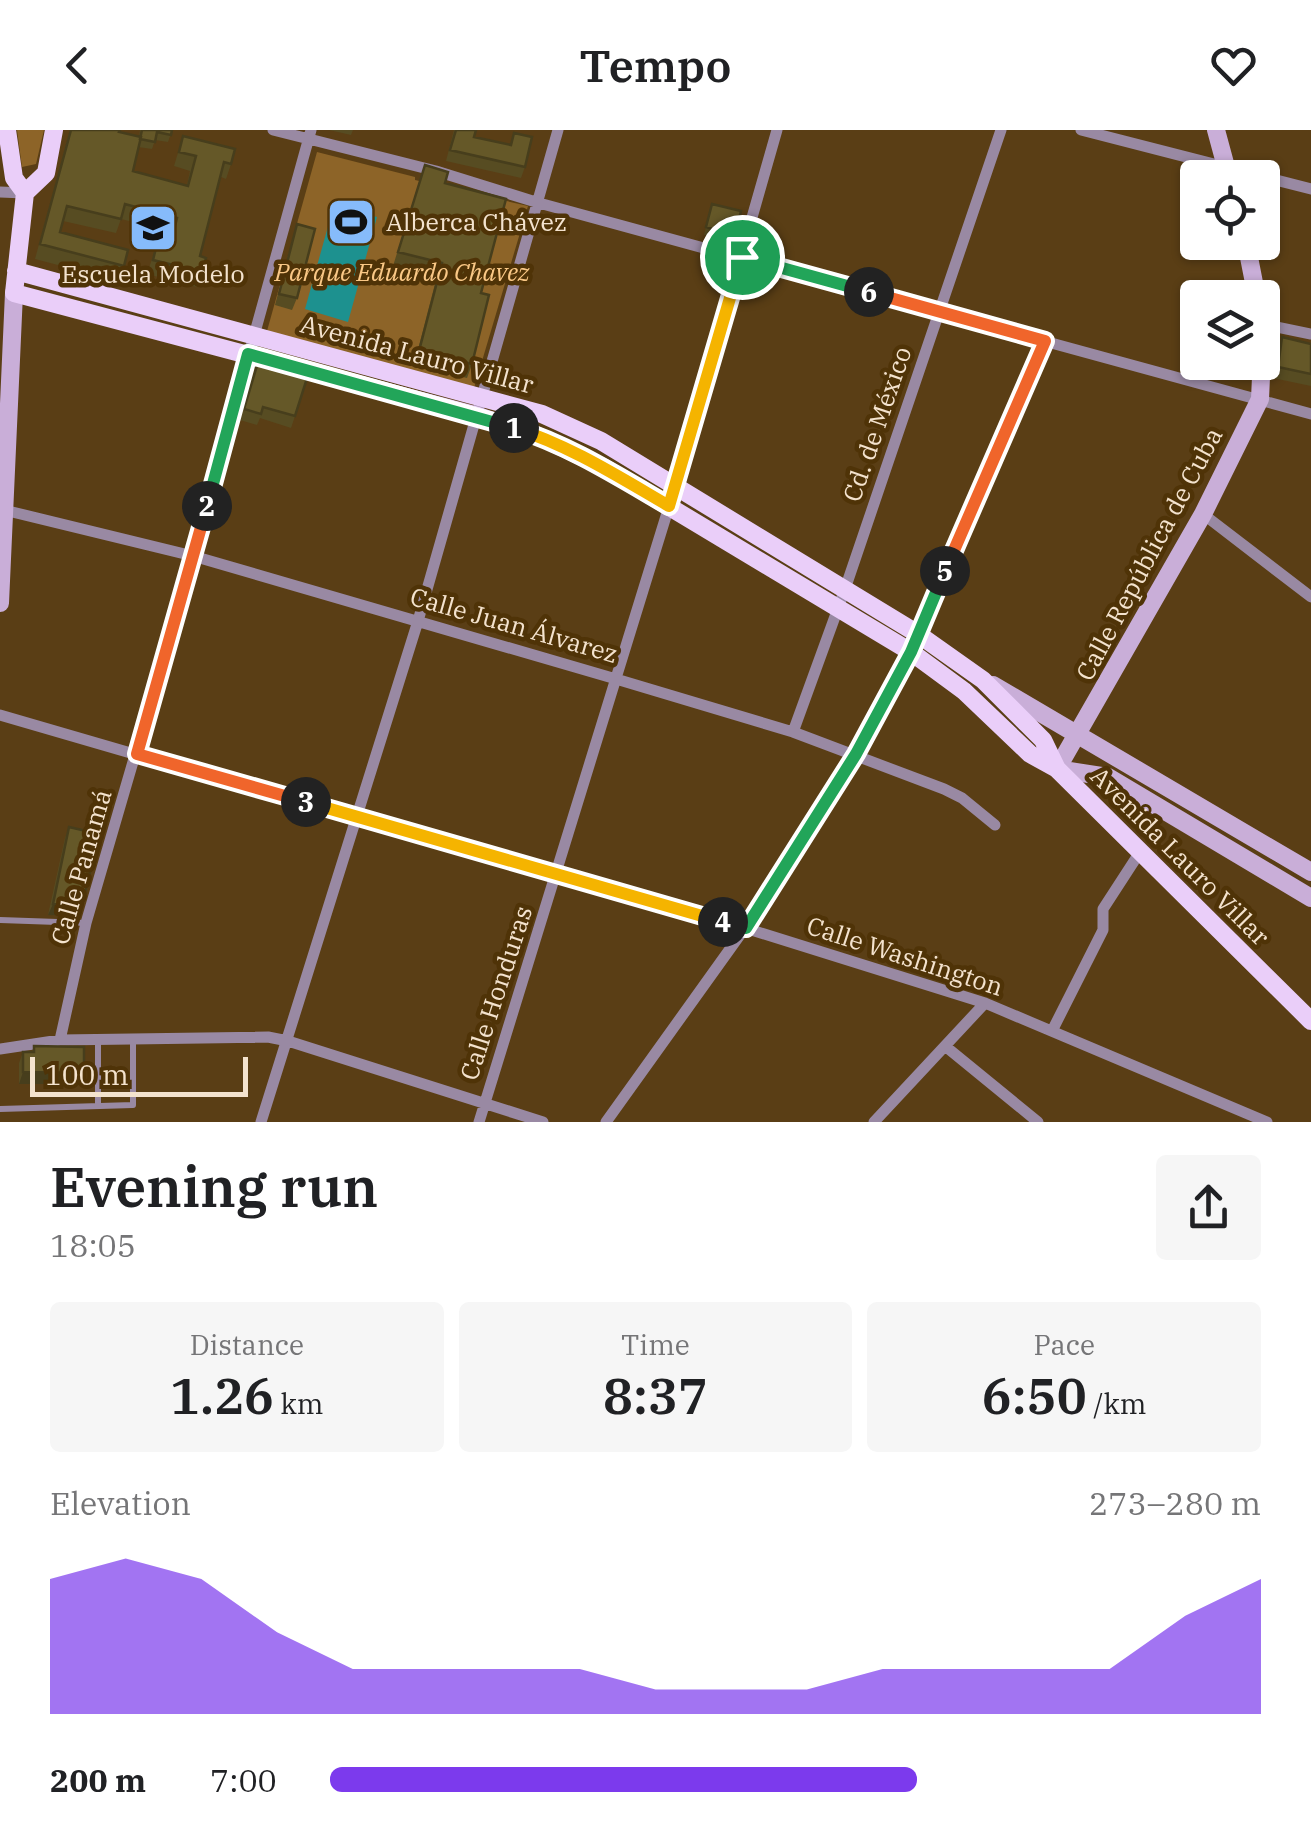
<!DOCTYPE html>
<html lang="en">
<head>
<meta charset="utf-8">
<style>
	:root { --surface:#fff; --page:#f6f6f6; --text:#202124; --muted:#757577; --accent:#7c3aed }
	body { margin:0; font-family:"IBM Plex Serif",serif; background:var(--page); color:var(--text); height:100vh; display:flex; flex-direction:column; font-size:38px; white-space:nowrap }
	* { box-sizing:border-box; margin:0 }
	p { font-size:32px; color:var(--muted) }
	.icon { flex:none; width:55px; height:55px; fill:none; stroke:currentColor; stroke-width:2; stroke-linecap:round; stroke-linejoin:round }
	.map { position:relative; height:992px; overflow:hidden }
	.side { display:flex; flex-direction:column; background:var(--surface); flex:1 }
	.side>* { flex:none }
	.controls { position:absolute; left:1180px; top:30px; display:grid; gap:20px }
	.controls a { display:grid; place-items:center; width:100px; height:100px; border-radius:10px; background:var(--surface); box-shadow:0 2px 8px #0004; font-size:50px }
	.scale { position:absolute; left:30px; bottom:25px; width:218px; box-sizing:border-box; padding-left:10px; border:5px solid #f4e3ce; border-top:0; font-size:28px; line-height:35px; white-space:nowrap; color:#f4e3ce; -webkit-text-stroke:8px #4f3307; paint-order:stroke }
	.pin { position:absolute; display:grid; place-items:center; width:85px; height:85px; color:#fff; margin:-42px; border:5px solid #fff; border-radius:50%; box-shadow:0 2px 10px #0007 }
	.km { position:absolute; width:50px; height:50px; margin:-25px; border-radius:50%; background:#222; color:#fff; font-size:28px; line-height:50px; text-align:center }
	.round { display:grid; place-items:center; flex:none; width:105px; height:105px; border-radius:10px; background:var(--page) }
	.head { display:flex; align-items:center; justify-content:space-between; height:170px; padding:0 50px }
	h1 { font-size:55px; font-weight:600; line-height:75px }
	.metrics { display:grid; grid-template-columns:repeat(3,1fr); gap:15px; height:170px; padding:10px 50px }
	.metrics div { display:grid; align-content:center; border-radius:10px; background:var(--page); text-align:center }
	.metrics b { font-size:50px; font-weight:600 }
	.metrics small { font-size:28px; font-weight:400 }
	.metrics p { font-size:28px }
	.chart { height:280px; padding:20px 50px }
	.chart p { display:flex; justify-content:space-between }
	.chart svg { width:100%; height:180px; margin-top:10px; fill:var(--accent); opacity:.7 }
	ul { padding:0 50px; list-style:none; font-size:32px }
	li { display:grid; grid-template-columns:160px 120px 1fr; align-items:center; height:75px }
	li i { height:25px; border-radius:12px; background:var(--accent) }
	header { display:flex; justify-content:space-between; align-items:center; height:130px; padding:0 50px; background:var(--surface); font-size:45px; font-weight:600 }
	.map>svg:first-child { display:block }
</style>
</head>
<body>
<header><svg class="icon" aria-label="back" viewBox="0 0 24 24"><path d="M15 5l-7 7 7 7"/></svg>Tempo<svg class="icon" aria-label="heart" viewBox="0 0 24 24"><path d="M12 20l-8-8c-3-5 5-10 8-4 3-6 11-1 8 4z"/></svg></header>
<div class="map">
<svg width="1311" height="992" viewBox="0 0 1311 992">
	<rect width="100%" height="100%" fill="#5a3e15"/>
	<path fill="#8d6428" d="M 17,0 L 44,0 L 36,34 L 22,37 Z
		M 317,22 L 415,47 L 415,50 L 528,76 L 474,258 L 267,201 Z"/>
	<path fill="#1d918f" d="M 334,75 L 377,87 L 348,192 L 305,179 Z"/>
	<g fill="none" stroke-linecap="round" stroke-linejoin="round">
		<path stroke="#9989a3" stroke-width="6" d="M 0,790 L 86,793
			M 98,911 L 98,975
			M 0,979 L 133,975 L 133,910"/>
		<path stroke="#9989a3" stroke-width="11" d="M 273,0 L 436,41 L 539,73 L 1311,284
			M 1081,0 L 1311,59
			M 0,62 L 25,63
			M 1262,194 L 1311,204
			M 4,380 L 193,426 L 616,549 L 793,602 L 944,659 L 962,668 L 995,695
			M 1203,384 L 1311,467
			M 0,585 L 557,747 L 745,798 L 985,873 L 1267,992
			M 793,602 L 845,459 L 1001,0
			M 1052,901 L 1103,800 L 1103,779 L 1140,722
			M 60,910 L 86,793 L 193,426 L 311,0
			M 945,916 L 1038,992
			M 0,919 L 60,910 L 268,907 L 288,911 L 543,992
			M 261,992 L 418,491 L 558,0
			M 479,992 L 675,357 L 777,0
			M 606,992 L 745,798 L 857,624 L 911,522 L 1045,211
			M 874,992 L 985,873"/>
		<path stroke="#c9aed8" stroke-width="18" d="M 1216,0 L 1229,48
			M 1246,112 L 1257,168
			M 1262,225 L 1260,269 L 1203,384 L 1057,639 L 1108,647 L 1311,768
			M 0,473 L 14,163
			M 993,555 L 1311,742"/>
		<path stroke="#eacef9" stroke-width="18" d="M 7,0 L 14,48 L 25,63
			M 54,0 L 46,43 L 25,63 L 14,163 L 478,286 L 536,305 L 603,337 L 911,522 L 964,561 L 1030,624 L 1057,639 L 1311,891
			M 16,141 L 542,284 L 601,311 L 918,504 L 983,550 L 1043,610 L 1057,639"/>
	</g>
	<path fill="#574c22" d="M 70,0 L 120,0 L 119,2 L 139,7 L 140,0 L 172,0 L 168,12 L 155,10 L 152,19 L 138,17 L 133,41 L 187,55 L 190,41 L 174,36 L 183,6 L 231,34 L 226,49 L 221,47 L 200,126 L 202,142 L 197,157 L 147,144 L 157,114 L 168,117 L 172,102 L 121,89 L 116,103 L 63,91 L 60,102 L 124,136 L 119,151 L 35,129 Z
		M 329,0 L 353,0 L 351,5 Z
		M 454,0 L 476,0 L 474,7 L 510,15 L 514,3 L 525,37 L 521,48 L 446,31 Z
		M 420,49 L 445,53 L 481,163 L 472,234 L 467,248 L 414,235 L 437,146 L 393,136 Z
		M 712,74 L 735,105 L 732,112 L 704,105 Z
		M 297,94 L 297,168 L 292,180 L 275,175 Z
		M 1282,207 L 1311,214 L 1311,256 L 1273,248 L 1278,218 Z
		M 259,229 L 295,286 L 291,298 L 260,288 L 257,295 L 240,290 Z
		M 69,697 L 78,786 L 48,785 L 65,708 Z
		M 34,916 L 80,954 L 19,954 L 19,933 L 23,922 L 32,922 Z"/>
	<path fill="#473e1c" d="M 53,774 L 82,775 L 78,786 L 48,785 Z
		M 23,942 L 84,943 L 80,954 L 19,954 Z"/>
	<path fill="#655828" stroke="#473e1c" stroke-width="2.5" d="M 71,0 L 120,0 L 119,2 L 141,7 L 133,41 L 188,56 L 196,26 L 179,22 L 183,6 L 235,19 L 231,34 L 224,32 L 200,126 L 206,128 L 202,142 L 153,130 L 157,114 L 170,117 L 177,88 L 125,74 L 121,89 L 67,76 L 60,102 L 128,120 L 124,136 L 40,114 Z
		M 142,0 L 172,0 L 171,5 L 157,2 L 155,12 L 140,9 Z
		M 456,0 L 476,0 L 474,7 L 511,15 L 514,3 L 532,7 L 525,37 L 450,20 Z
		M 425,35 L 448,42 L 445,53 L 506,69 L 481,163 L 489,165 L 472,234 L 419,221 L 442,133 L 398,122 Z
		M 712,74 L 741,81 L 735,105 L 706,97 Z
		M 297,94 L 315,99 L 297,168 L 279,164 Z
		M 1282,207 L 1311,214 L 1311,244 L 1278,237 Z
		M 259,229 L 309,242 L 295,286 L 263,277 L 261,284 L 244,279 Z
		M 69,697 L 99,704 L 82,775 L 53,774 Z
		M 34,916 L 84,917 L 84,943 L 23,942 L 23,922 L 34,922 Z"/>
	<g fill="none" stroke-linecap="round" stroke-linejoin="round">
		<g stroke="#fff" stroke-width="20">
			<path id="split-1" d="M 514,298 C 569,315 619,347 669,376 L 742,127"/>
		</g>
		<g stroke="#fff" stroke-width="20">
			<path id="split-2" d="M 207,376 L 248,224 L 514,298"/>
		</g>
		<g stroke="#fff" stroke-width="20">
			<path id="split-3" d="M 207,376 L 137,624 L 306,672"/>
		</g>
		<g stroke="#fff" stroke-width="20">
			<path id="split-4" d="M 306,672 L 723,792"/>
		</g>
		<g stroke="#fff" stroke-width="20">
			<path id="split-5" d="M 723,792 L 746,798 L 856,624 L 911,522 L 945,441"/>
		</g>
		<g stroke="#fff" stroke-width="20">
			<path id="split-6" d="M 869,162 L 1045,211 L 945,441"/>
		</g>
		<g stroke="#fff" stroke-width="20">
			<path id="split-7" d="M 742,127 L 869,162"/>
		</g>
		<use href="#split-1" stroke="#f5b400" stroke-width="12"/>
		<use href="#split-2" stroke="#22a559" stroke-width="12"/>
		<use href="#split-3" stroke="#f0652b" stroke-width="12"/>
		<use href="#split-4" stroke="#f5b400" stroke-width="12"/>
		<use href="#split-5" stroke="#22a559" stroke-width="12"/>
		<use href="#split-6" stroke="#f0652b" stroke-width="12"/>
		<use href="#split-7" stroke="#22a559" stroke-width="12"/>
	</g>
	<defs>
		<g id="stadium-square" transform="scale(2.5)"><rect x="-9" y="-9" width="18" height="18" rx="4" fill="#86bbfb" stroke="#4f3307"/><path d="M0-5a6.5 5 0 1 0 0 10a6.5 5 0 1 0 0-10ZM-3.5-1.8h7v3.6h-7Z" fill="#111"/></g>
		<g id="school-square" transform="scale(2.5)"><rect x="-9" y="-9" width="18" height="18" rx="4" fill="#86bbfb" stroke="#4f3307"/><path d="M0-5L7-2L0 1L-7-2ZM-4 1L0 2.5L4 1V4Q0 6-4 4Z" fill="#111"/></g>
	</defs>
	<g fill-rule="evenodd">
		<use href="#stadium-square" x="351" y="92"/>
		<use href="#school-square" x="153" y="98"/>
	</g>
	<g text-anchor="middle" stroke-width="9" stroke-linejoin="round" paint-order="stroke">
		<g font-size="25" fill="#f4e3ce" stroke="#4f3307" text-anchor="start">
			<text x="386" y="101">Alberca Chávez</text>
			<text x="153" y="153" text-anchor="middle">Escuela Modelo</text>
		</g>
		<g font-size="25" font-style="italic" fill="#fac886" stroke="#4f3307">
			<text x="402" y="151">Parque Eduardo Chavez</text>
		</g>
		<g font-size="25" fill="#f4e3ce" stroke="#4f3307">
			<text transform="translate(417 224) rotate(15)" y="9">Avenida Lauro Villar</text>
			<text transform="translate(877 294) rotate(-71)" y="9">Cd. de México</text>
			<text transform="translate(1149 424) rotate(-62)" y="9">Calle República de Cuba</text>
			<text transform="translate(514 495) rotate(16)" y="9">Calle Juan Álvarez</text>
			<text transform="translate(1180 726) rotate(45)" y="9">Avenida Lauro Villar</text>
			<text transform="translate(81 737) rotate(-74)" y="9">Calle Panamá</text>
			<text transform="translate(905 826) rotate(18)" y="9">Calle Washington</text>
			<text transform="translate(496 863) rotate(-72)" y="9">Calle Honduras</text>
		</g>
	</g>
</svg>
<div class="controls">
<a><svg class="icon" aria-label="locate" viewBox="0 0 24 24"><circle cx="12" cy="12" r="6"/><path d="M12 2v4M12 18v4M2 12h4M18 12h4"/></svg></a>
<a><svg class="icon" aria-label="layers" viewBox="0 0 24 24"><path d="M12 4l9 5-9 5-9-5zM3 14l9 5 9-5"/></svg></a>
</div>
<div class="scale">100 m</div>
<div class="pin" style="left:742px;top:127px;background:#1e9e55"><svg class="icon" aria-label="arrive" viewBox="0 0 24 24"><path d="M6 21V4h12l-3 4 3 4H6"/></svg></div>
<b class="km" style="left:514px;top:298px">1</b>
<b class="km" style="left:207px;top:376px">2</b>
<b class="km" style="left:306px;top:672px">3</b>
<b class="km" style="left:723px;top:792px">4</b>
<b class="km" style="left:945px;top:441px">5</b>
<b class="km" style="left:869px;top:162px">6</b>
</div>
<section class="side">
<div class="head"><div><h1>Evening run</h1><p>18:05</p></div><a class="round"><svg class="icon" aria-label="share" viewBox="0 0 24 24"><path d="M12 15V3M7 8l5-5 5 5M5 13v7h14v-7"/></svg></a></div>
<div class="metrics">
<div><p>Distance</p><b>1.26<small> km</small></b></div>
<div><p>Time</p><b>8:37</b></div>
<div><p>Pace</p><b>6:50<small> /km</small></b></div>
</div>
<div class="chart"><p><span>Elevation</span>273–280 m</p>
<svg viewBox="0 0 160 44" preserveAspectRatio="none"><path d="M0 44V11L10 6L20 11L30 24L40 33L50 33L60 33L70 33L80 38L90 38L100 38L110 33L120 33L130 33L140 33L150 20L160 11V44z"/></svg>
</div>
<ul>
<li><b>200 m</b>7:00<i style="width:63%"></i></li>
</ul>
</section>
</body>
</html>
